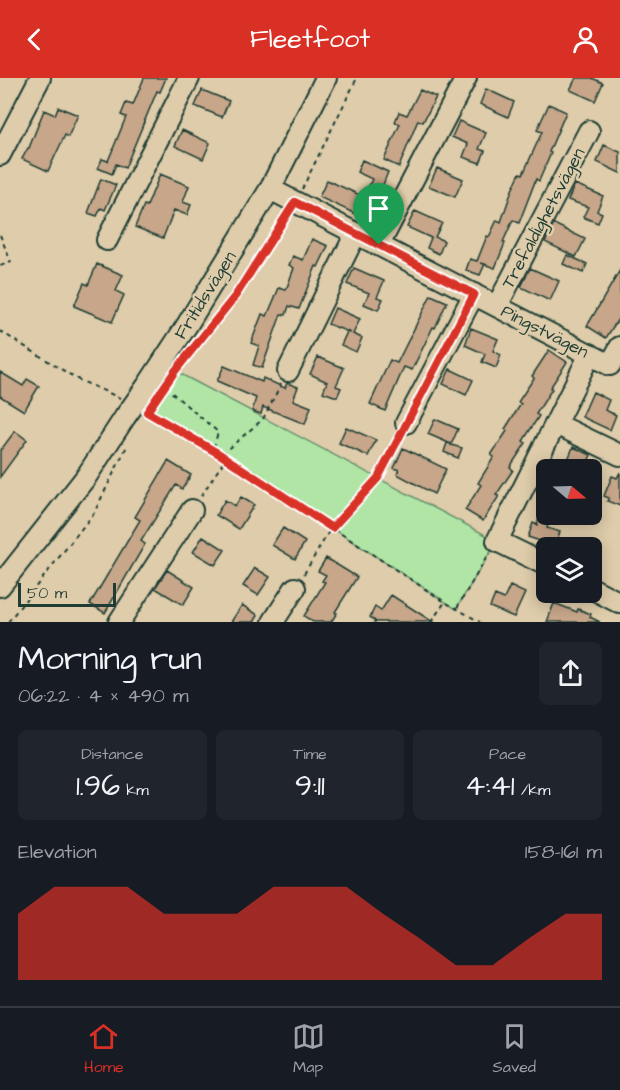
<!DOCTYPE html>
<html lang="en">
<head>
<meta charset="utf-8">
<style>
	:root { --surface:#171b24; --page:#20242c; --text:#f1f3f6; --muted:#9ea1a6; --line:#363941; --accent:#d93025 }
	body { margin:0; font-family:"Architects Daughter",sans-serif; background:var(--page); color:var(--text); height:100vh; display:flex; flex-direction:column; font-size:22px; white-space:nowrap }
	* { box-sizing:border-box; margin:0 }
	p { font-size:20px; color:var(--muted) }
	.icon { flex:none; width:33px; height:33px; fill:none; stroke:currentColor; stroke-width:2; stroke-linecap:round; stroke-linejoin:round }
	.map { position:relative; height:544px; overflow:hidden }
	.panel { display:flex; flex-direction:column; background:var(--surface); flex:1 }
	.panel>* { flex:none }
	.needle { width:39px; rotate:109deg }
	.tools { position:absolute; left:536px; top:381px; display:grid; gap:12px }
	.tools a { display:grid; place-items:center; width:66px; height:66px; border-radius:9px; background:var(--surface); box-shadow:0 3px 15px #0003; font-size:30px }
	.scale { position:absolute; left:18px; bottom:15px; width:98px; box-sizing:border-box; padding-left:6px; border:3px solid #1f3d34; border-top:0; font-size:16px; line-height:21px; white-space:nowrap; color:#1f3d34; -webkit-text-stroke:4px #deccaa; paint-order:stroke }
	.pin { position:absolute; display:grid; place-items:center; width:51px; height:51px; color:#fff; margin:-62px -26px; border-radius:50% 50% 50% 0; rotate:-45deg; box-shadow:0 0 6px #0007 }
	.pin .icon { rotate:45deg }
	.round { display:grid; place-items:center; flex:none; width:63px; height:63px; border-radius:9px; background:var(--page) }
	.head { display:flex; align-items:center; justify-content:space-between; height:102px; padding:0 18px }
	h1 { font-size:33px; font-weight:600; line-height:45px }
	.figures { display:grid; grid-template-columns:repeat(3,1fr); gap:9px; height:102px; padding:6px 18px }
	.figures div { display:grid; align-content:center; border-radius:9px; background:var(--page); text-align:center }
	.figures b { font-size:30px; font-weight:600 }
	.figures small { font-size:16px; font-weight:400 }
	.figures p { font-size:16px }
	.chart { height:168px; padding:12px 18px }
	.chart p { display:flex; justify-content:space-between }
	.chart svg { width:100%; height:108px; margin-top:6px; fill:var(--accent); opacity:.7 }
	header { display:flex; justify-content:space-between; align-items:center; height:78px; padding:0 18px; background:var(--accent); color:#fff; font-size:27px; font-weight:600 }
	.dock { display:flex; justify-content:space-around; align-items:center; height:84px; border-top:2px solid var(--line); background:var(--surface); font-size:16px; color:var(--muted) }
	.dock a { display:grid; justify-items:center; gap:3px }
	.dock .on { color:var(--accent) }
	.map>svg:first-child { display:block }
</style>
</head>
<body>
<header><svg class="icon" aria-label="back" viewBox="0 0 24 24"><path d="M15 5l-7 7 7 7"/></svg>Fleetfoot<svg class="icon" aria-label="person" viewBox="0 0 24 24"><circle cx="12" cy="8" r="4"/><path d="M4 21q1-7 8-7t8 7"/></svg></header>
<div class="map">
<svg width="620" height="544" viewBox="0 0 620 544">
	<rect width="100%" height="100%" fill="#deccaa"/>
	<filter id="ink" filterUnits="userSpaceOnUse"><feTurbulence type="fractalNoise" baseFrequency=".0167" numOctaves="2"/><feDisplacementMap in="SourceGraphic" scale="12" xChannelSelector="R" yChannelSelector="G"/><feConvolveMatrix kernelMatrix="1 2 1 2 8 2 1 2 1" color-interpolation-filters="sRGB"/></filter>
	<g filter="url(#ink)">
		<path fill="#b0e5a6" stroke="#68916d" stroke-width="1.5" d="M 175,293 L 497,463 L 456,531 L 221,377 L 147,334 Z"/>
		<path fill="#c7a689" stroke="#1f3d34" stroke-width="1.5" d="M 144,0 L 166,0 L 160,14 L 157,13 L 125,90 L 116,86 L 112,96 L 98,90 L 102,81 L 108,83 L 126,39 L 121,37 L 126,25 L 133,27 Z
			M 576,0 L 592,0 L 603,5 L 595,23 L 570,12 Z
			M 486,11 L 514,24 L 508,39 L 480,26 Z
			M 202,12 L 229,23 L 222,39 L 195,28 Z
			M 420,12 L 436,19 L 423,44 L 418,42 L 399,89 L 384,82 L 400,46 L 395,44 L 399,34 L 407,37 Z
			M 549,26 L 566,34 L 549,74 L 551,75 L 539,103 L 536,101 L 519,145 L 513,142 L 503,164 L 505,165 L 495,190 L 481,185 L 485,186 L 480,197 L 466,192 L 470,181 L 477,183 L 487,158 L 489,159 L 497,142 L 501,144 L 512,112 L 520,95 L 523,96 L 542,54 L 537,52 Z
			M 58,29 L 78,37 L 68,59 L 65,57 L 48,93 L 22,81 L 28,70 L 29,70 L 44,32 L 55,37 Z
			M 459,43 L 486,55 L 479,71 L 485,73 L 480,85 L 463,79 L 468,66 L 452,59 Z
			M 182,52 L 210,65 L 203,81 L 175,68 Z
			M 604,67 L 620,74 L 620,95 L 597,84 Z
			M 362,82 L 388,94 L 379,117 L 384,119 L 373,144 L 319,119 L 327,102 L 364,119 L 372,101 L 357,94 Z
			M 437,90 L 463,101 L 455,119 L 429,108 Z
			M 160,96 L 189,108 L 183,124 L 191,127 L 187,137 L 174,132 L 163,160 L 135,149 L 144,127 L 147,128 Z
			M 101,101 L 116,107 L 105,132 L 101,130 L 97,138 L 88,135 Z
			M 575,106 L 603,118 L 597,133 L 602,135 L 598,145 L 583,139 L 588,129 L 568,122 Z
			M 415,133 L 442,145 L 435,159 L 444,163 L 439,176 L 427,170 L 431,160 L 407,149 Z
			M 554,146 L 585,161 L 576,179 L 545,164 Z
			M 312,161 L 328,168 L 318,189 L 316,188 L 299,231 L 289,228 L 286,237 L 281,236 L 262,290 L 253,287 L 259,268 L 251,265 L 262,236 L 267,238 L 279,210 L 286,212 L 294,190 L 289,187 L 293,178 L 303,182 Z
			M 567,177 L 587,186 L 583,195 L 563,186 Z
			M 97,186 L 123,197 L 116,213 L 124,217 L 112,244 L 74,228 L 84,205 L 88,207 Z
			M 354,190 L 384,203 L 377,219 L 383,221 L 378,232 L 364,226 L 369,215 L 347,206 Z
			M 530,190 L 559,203 L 550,223 L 521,209 Z
			M 620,192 L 620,238 L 606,260 L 587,248 Z
			M 431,217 L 447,224 L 435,250 L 433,249 L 412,292 L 404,289 L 385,333 L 370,326 L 390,282 L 397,285 Z
			M 335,230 L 360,241 L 353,256 L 362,260 L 356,274 L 341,267 L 347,254 L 351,255 L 328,246 Z
			M 471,250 L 498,261 L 493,273 L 501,277 L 496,290 L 482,284 L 485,276 L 465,267 Z
			M 549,272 L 567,284 L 550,310 L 552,311 L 536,336 L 539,338 L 523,363 L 526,365 L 510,389 L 513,392 L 496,417 L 499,418 L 483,443 L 465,432 L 481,407 L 478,405 L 494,379 L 491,377 L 507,353 L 505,351 L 521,326 L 518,324 L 534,300 L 532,298 Z
			M 318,279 L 344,290 L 336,308 L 341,310 L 337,319 L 323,314 L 327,304 L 310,296 Z
			M 224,288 L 262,304 L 263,300 L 285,310 L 287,305 L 298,309 L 293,322 L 311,329 L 305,346 L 263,329 L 261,336 L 252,333 L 256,320 L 217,303 Z
			M 450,291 L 473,302 L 466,317 L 443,306 Z
			M 0,294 L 23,308 L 27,301 L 39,308 L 24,333 L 0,318 Z
			M 593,314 L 609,322 L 605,332 L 616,337 L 610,352 L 582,339 Z
			M 435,341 L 458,351 L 451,367 L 462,370 L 458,380 L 444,374 L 447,365 L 451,366 L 428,356 Z
			M 346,349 L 376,362 L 368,378 L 339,365 Z
			M 15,353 L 27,362 L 0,399 L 0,373 Z
			M 573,369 L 591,377 L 584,392 L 564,392 Z
			M 403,370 L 446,391 L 434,416 L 397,396 L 399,392 L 394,390 Z
			M 168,383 L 191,397 L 182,411 L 176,407 L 141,463 L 145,466 L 105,535 L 90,526 L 140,442 L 135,439 Z
			M 620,394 L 620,428 L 607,423 L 609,420 L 604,418 L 612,398 L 617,400 Z
			M 241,419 L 254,427 L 239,451 L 216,437 L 225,422 L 235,428 Z
			M 540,436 L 550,440 L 547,450 L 560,454 L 555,468 L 528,459 L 533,445 L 537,447 Z
			M 283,450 L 305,464 L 295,481 L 272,467 Z
			M 203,458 L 225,472 L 215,487 L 193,474 Z
			M 326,480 L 357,499 L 335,534 L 337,535 L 331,544 L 313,544 L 304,538 L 325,504 L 322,503 L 326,497 L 318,493 Z
			M 255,490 L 270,499 L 258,517 L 243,508 Z
			M 167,492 L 194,509 L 183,527 L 155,510 Z
			M 510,508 L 525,515 L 514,539 L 490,529 L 495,517 L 504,521 Z
			M 391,517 L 433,544 L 374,544 L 375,543 L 370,539 L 375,529 L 381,533 Z
			M 554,525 L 577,534 L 578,531 L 591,536 L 590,539 L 600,544 L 547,544 Z
			M 242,527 L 258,537 L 254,544 L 231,544 Z"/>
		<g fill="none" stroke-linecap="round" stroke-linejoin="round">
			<g stroke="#1f3d34" stroke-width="24">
				<path id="minor" d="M 0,77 L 40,0
					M 270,111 L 610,287 L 620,269
					M 107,162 L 189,0
					M 379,167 L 466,0
					M 497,228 L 589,53
					M 288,293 L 356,155
					M 147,308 L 187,247 L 270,111 L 326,0
					M 406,345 L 474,216
					M 556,346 L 620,377
					M 546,487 L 497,463 L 590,276
					M 0,508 L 86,399 L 125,339
					M 591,510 L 620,525
					M 119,544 L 192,432
					M 273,544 L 295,510"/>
			</g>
			<path stroke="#1f3d34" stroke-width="2" stroke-dasharray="4.5 4.5" stroke-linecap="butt" d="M 302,111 L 357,0
				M 0,157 L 11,184 L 0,188
				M 0,253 L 77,301 L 120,320
				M 188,276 L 236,217 L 287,137
				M 165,309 L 218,354 L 213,372 L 221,377 L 263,341 L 281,306
				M 147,334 L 213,372
				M 221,377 L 445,524 L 480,544
				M 201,418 L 226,380
				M 304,496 L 331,450 L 378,400 L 399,359
				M 457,530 L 489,475
				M 8,544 L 94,435 L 128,366
				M 431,544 L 445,524"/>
			<use href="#minor" stroke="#deccaa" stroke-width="20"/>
			<g stroke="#1f3d34" stroke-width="24" stroke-linecap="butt">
				<path id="minor-bridge" d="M 125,339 L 147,308"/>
			</g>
			<use href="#minor-bridge" stroke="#deccaa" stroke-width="20"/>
		</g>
	</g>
	<g fill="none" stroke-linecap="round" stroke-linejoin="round" filter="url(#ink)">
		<g stroke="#fff" stroke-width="12">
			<path id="route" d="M 295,124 L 474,216 L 378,400 L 332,450 L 221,377 L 147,334 L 175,293 L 236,217 Z"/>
		</g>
		<use href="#route" stroke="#d93025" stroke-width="8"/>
	</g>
	<g text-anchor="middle" stroke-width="5" stroke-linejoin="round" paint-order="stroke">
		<g font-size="18" fill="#1f3d34" stroke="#deccaa">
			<text transform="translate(543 140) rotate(-62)" y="6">Trefaldighetsvägen</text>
			<text transform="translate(205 217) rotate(-58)" y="6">Fritidsvägen</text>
			<text transform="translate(545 253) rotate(27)" y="6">Pingstvägen</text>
		</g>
	</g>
</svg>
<div class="tools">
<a><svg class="needle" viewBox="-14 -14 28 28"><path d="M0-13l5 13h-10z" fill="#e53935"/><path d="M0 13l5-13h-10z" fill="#9ea1a6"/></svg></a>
<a><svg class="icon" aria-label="layers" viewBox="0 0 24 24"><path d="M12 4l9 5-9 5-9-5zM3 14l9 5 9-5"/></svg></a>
</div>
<div class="scale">50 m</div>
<div class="pin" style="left:379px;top:167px;background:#1e9e55"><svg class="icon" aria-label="arrive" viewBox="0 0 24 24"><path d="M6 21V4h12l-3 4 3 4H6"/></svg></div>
</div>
<section class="panel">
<div class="head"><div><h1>Morning run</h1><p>06:22 · 4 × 490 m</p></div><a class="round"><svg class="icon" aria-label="share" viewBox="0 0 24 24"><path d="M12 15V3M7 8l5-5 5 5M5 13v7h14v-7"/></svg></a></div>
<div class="figures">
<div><p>Distance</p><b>1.96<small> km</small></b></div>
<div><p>Time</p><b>9:11</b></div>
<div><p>Pace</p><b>4:41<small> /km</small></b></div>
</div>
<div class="chart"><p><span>Elevation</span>158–161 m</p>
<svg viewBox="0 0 160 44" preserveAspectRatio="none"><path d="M0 44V17L10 6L20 6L30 6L40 17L50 17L60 17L70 6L80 6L90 6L100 17L110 27L120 38L130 38L140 27L150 17L160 17V44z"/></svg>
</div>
</section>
<nav class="dock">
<a class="on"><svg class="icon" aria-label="home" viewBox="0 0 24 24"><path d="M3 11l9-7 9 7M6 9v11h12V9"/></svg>Home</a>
<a><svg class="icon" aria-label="map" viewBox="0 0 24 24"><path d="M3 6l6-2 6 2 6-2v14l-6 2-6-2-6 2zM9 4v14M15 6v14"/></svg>Map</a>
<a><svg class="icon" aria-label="saved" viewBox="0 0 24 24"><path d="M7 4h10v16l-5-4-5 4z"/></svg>Saved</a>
</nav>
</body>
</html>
